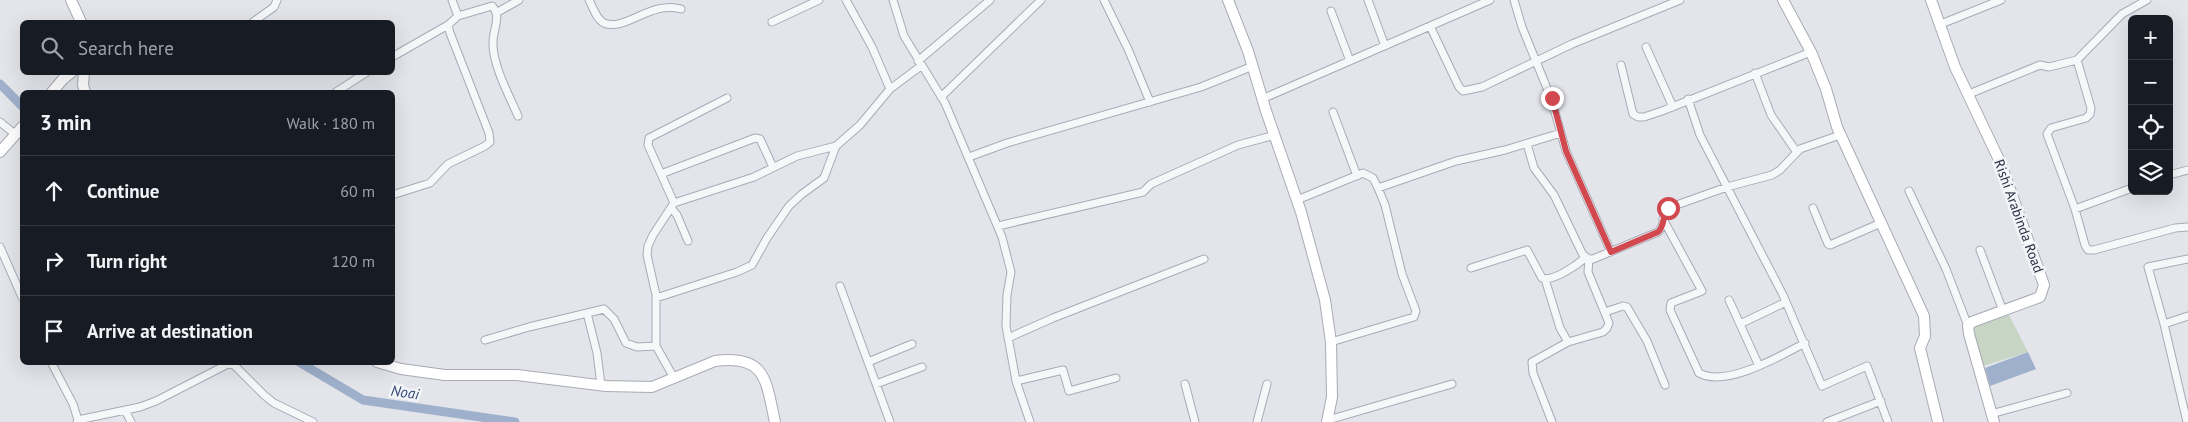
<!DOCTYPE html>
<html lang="en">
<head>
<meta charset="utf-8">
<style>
	:root { --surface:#171b24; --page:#242831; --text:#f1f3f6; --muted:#9ea1a6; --line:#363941 }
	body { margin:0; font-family:"PT Sans",sans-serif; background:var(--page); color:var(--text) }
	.controls { position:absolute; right:15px; top:15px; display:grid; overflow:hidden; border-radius:8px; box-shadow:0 5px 20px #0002 }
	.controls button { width:45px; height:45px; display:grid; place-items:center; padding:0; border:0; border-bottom:1px solid var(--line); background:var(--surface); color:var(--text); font:25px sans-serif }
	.stop { position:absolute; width:15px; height:15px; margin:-11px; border:4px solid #d1484f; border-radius:50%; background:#fff }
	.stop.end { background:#d1484f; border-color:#fff; box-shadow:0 1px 5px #0008 }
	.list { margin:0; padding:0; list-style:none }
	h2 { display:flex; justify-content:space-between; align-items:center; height:65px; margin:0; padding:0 20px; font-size:21px }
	h2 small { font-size:16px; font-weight:400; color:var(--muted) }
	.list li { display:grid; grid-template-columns:32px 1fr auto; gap:15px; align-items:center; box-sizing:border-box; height:70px; padding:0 20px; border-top:1px solid var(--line) }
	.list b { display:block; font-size:19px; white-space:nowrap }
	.list em { font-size:16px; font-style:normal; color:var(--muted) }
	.icon { flex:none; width:28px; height:28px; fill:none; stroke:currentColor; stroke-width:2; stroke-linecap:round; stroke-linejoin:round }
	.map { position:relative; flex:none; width:2188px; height:422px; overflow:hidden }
	.search { position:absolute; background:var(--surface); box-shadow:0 5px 20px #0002; left:20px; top:20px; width:375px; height:55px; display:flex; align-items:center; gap:12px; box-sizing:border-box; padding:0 18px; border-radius:8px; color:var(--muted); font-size:19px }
	.panel { position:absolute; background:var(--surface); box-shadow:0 5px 20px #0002; left:20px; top:90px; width:375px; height:275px; border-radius:8px }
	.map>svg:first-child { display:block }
	.green { fill:#c7d5c4 }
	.water { fill:#9eb0cb }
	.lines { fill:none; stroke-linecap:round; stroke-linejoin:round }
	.canal { stroke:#9eb0cb; stroke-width:9 }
	.street-casing { stroke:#a8abb6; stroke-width:9 }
	.secondary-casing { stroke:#a8abb6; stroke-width:12 }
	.street { stroke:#f6f7f9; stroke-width:7 }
	.secondary { stroke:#fff; stroke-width:10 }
	.route { stroke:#d1484f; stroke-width:6 }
	.labels { text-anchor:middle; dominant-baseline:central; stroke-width:5; stroke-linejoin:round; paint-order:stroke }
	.street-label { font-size:14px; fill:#2a3144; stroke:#f3f5f8 }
	.water-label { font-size:15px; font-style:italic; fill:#344c79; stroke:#f3f5f8 }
</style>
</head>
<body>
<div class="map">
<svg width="2188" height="422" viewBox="0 0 2188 422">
	<rect width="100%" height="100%" fill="#e3e5eb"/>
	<path class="green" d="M2007,311L2028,352L1983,366L1972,327Z"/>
	<path class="water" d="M2028,352L2036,369L1990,386L1985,368Z"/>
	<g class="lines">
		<path class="canal" d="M0,84L22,106
			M299,362L363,400L515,422"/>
		<g class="street-casing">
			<path id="street" d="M589,0C593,7 596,19 604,23C625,32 651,0 681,9
				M846,0L872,47L890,89
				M893,0L904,36L945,103L1002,237L1011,272L1007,295L1006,326L1016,381L1030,422
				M1104,0L1128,49L1150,102
				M1368,0L1385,46
				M1514,0L1522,27L1551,98L1566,151L1611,252
				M1331,11L1350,61
				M496,13L519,0
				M458,16L492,6C502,16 493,29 493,42C492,64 509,95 518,116
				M253,22L274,7L277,0
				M772,22L819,0
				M1941,24L2001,0
				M1430,26L1459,87L1463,91L1482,87L1572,44L1680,0
				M1646,47L1673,107
				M392,57L448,25
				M2077,60L2091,108L2090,114L2086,118L2051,128L2047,134L2075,209L2085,245L2088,250H2094L2175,228L2188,227
				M918,61L990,0
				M1621,65L1633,114L1638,117H1644L1662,111L1811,52
				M1755,73L1771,115L1796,151
				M336,92L367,72
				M1969,94L2040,65L2049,67L2077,60L2122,14L2147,0
				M941,97L1041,0
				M727,98L649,138L648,145L674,203L754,177L797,156L836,146
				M1262,99L1490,0
				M1688,99L1700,135L1783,295L1822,386L1867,366L1888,422
				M1333,112L1357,176
				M0,122L16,135
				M1527,144L1534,168L1554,195L1583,255L1589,259H1593L1658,232C1665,226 1662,216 1668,208L1727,187L1772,175L1780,170L1800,149L1840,135
				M969,157L1007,143L1201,87L1253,66
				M661,174L755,138L760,139L773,167
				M2169,175L2188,170
				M1378,188L1456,161L1505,150L1561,133
				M1909,191L1946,269L1968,326
				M392,195L430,183L448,164L485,146L490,142L489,133L450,33L448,25L458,16L452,0
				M1297,200L1363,173L1373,178L1378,188L1385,205L1402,274L1416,311L1414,317L1331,342
				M671,208L677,215L688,241
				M1813,208L1828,244L1830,245L1881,223
				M2075,209L2132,188
				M1663,219L1702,291L1671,303L1670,310L1699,373C1726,388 1780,356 1805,343
				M998,226L1143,192L1151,184L1238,145L1275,135
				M0,247L22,297
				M1980,250L2003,311
				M1471,268L1527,250L1542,278C1553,282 1577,265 1585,258
				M1545,279L1560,328L1568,342L1603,332L1607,328L1609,323L1588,272L1589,259
				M840,286L890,422
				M656,298L737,272L752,265L767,238L789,206L802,194L824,178L836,146L860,125L890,89L921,66
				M1729,300L1759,366
				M1605,312L1623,306L1627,307L1647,341L1665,385
				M587,313L597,353L601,385
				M1740,324L1786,302
				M2164,324L2148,267L2188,259
				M1008,338L1053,318L1204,259
				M485,340L529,327L604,309L614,319L626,343L637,347L656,346L674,378
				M656,346V295L647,255L648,246L653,235L674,203
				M51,362L73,404L78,420L77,422
				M868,362L912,344
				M1016,381L1063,370L1069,391L1116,378
				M876,384L922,367
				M1185,384L1195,422
				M125,410L131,422
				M1991,414L2067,393
				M78,420L140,407L156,401L228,364L234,365L264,395L274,403L313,422
				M1328,420L1452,384
				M1257,422L1267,384
				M1552,422L1533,373L1532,362L1568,342
				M1827,422L1881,401
				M2187,422L2164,324L2188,316"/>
		</g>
		<g class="secondary-casing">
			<path id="secondary" d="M71,0L81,22
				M1228,0L1248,51L1266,111L1301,212L1325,300L1331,342L1332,397L1327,422
				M1783,0L1811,52L1826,89L1837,127L1924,316L1925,336L1920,348L1938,422
				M1931,0L1955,67L2001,164L2044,285L2040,297L1972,322L1968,326L1969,334L1994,422
				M84,72L83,85L85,92
				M52,92L63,79L72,72
				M0,152L22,127
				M377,362L401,369L445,375H517L606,386L652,387L715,361C767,354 766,382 775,422"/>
		</g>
		<use href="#street" class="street"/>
		<use href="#secondary" class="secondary"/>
	</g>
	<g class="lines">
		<path class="route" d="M1552,98L1566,151L1611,252L1658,232C1665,226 1662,216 1668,208"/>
	</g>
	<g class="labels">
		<g class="street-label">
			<text transform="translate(2019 216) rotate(70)">Rishi Arabinda Road</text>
		</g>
		<g class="water-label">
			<text transform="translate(405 392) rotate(8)">Noai</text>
		</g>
	</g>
</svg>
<div class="controls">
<button>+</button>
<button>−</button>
<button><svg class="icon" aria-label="locate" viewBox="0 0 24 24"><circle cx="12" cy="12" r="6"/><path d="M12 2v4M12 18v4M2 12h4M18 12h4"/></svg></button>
<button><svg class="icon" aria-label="layers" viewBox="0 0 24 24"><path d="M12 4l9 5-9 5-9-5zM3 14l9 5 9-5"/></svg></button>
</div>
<div class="stop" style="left:1668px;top:208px"></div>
<div class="stop end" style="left:1552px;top:98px"></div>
<div class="search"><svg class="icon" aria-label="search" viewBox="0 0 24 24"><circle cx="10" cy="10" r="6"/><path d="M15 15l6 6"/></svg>Search here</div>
<section class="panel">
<h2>3 min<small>Walk · 180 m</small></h2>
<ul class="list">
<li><svg class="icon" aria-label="ahead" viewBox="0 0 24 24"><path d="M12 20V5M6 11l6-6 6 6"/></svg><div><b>Continue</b></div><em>60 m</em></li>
<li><svg class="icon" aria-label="right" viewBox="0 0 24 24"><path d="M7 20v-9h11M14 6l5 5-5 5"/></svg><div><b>Turn right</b></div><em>120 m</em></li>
<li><svg class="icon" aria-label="arrive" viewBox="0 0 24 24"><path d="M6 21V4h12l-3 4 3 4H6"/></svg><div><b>Arrive at destination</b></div></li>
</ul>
</section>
</div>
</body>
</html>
